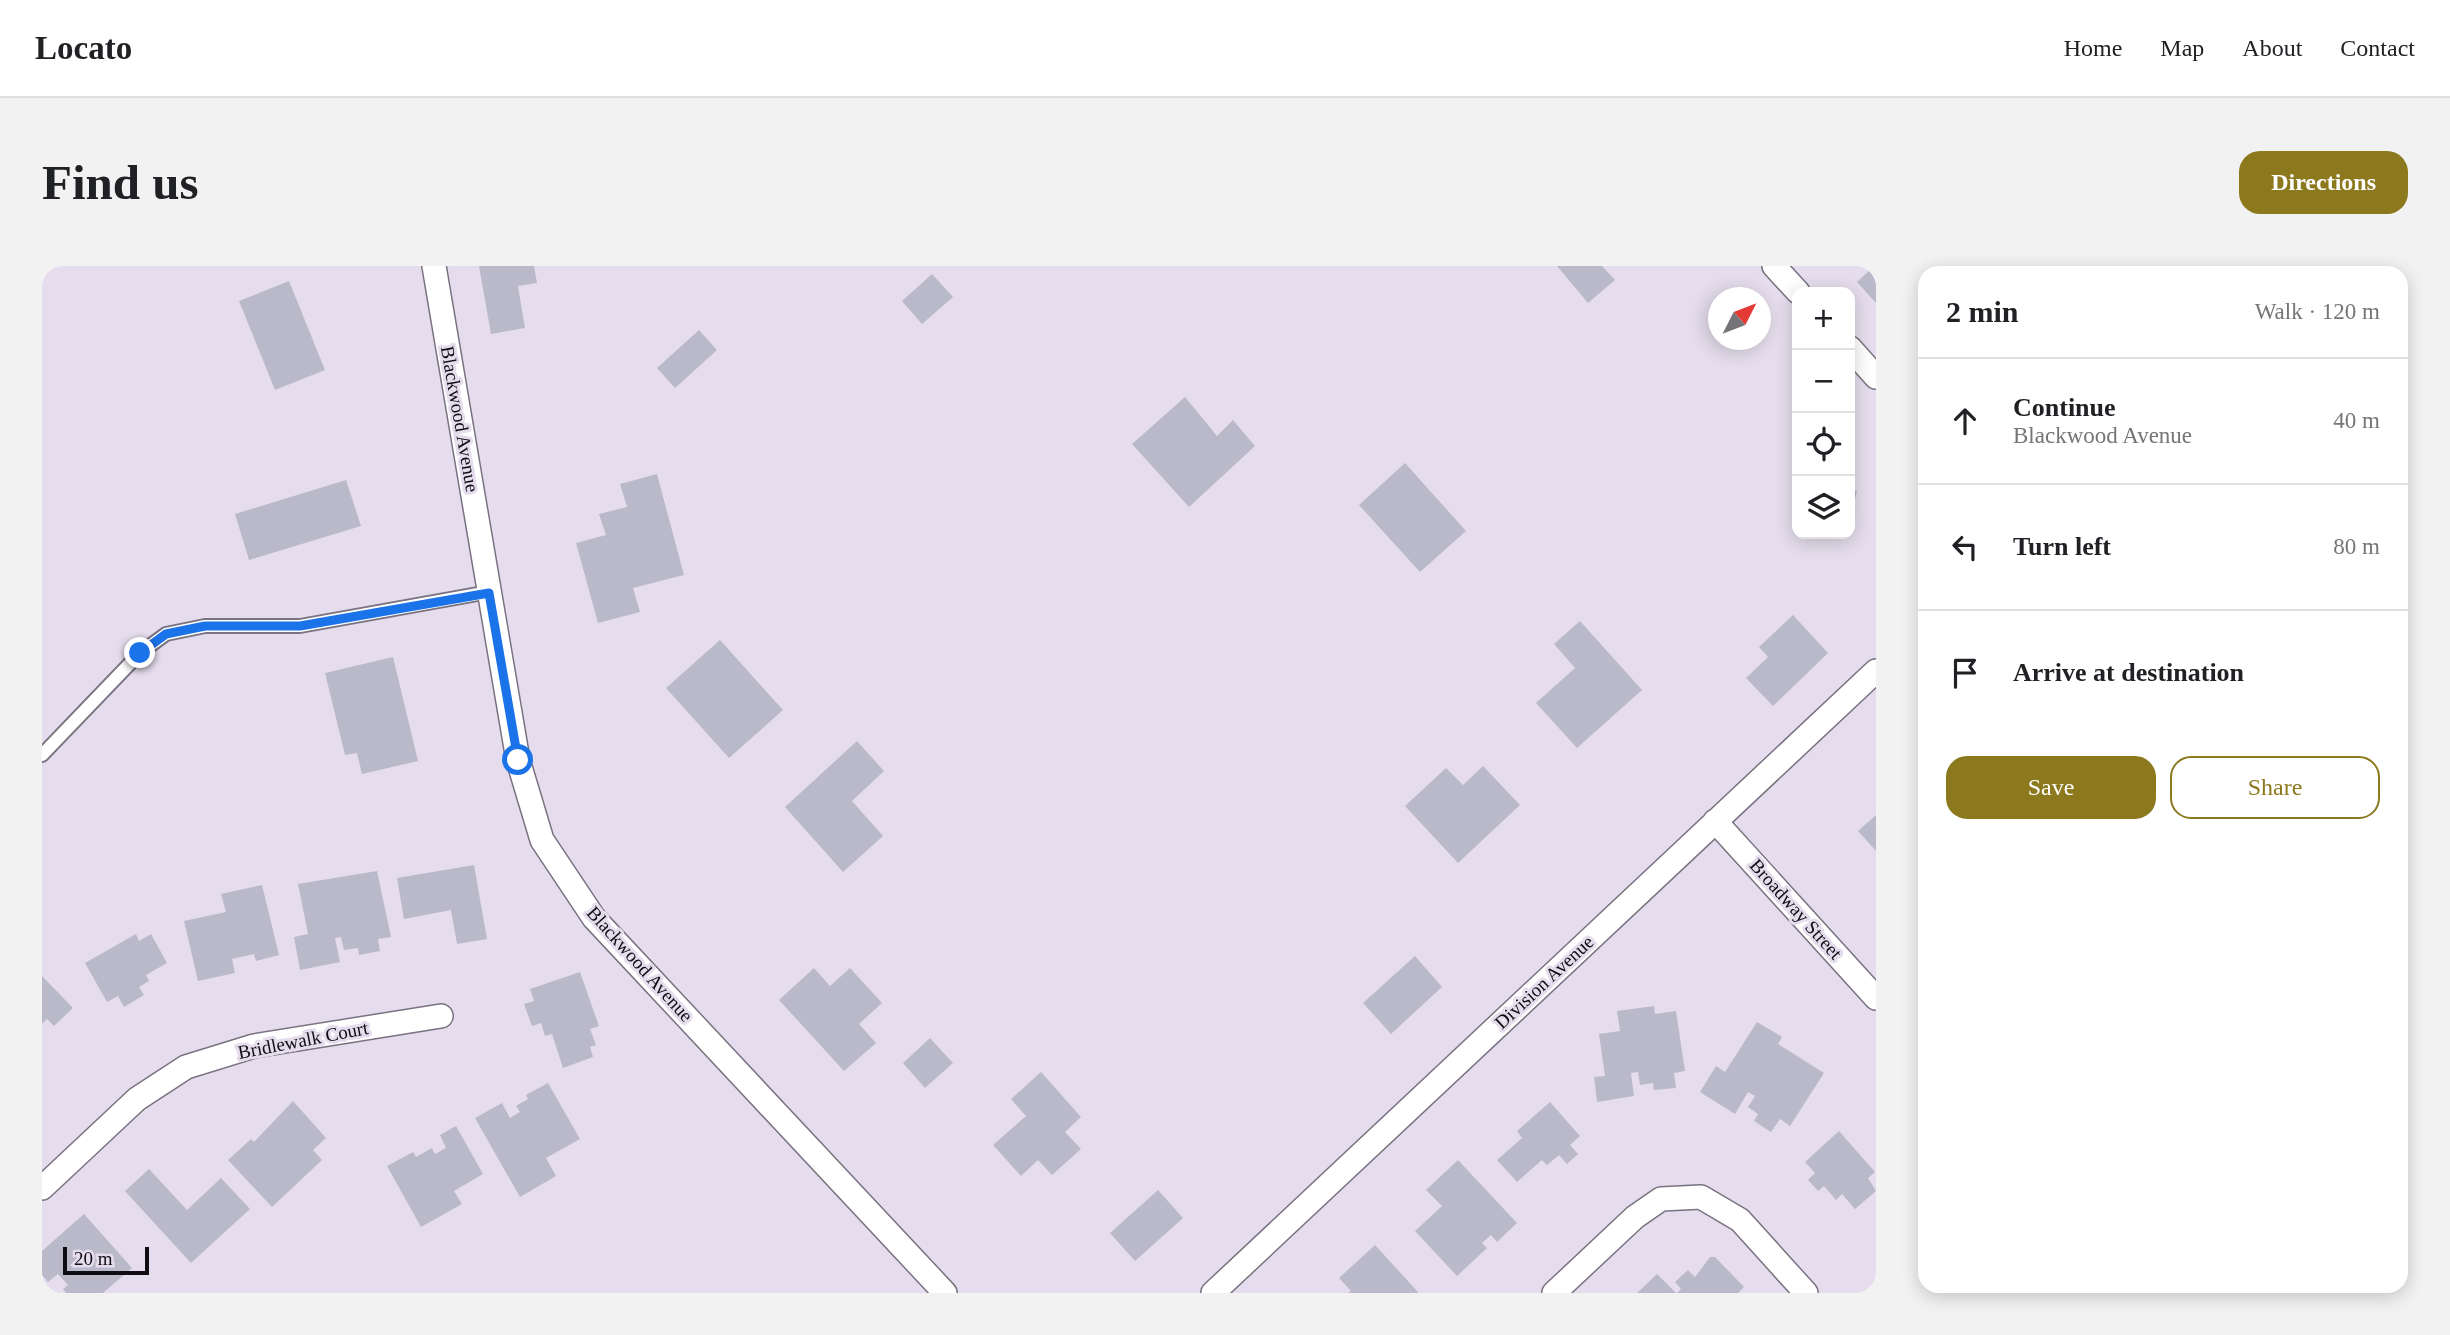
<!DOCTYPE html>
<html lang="en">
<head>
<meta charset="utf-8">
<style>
	:root { --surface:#fff; --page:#f2f2f2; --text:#202124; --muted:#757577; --line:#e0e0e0; --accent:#8c791e }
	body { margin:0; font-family:Georgia,serif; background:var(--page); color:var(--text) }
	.controls { position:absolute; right:21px; top:21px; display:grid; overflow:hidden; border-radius:14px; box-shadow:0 4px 18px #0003 }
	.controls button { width:63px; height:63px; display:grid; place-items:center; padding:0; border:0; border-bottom:2px solid var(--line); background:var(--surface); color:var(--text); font:35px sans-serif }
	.compass { position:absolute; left:1666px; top:21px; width:63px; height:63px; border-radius:50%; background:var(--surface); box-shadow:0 4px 18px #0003; rotate:48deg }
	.scale { position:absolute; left:21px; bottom:18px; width:86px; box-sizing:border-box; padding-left:7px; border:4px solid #0f0c12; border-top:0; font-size:19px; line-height:24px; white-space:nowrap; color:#0f0c12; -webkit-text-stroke:5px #e5dded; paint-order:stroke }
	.stop { position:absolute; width:21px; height:21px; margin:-16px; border:5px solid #1a73e8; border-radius:50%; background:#fff }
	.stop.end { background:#1a73e8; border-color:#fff; box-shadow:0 2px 7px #0008 }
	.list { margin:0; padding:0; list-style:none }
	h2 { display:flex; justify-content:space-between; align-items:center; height:91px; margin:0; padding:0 28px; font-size:30px }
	h2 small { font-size:23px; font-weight:400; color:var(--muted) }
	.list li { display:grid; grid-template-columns:46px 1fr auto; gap:21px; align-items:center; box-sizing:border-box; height:126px; padding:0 28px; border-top:2px solid var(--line) }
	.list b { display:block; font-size:26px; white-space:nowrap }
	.list p { margin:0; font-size:23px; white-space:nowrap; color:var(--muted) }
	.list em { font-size:23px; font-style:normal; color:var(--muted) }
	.actions { display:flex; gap:14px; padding:21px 28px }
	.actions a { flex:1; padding:16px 0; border:2px solid var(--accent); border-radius:21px; text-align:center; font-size:24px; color:var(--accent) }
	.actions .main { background:var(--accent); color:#fff }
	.icon { flex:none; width:38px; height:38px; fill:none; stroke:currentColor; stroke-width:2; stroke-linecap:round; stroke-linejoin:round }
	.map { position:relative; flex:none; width:1834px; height:1027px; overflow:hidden; border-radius:21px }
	header { display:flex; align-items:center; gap:42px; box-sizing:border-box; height:98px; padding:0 35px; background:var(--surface); border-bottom:2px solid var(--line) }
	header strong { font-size:33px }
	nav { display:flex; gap:38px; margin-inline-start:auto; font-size:24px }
	.intro { display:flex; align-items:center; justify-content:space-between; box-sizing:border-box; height:168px; padding:0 42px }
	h1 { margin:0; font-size:49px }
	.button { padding:18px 32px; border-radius:21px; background:var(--accent); color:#fff; font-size:24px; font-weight:700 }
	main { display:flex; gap:42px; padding:0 42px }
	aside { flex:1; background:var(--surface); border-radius:21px; box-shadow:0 4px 18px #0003 }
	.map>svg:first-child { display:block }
	.building { fill:#bab9ca }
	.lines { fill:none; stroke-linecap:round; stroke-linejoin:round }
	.lane-casing { stroke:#797280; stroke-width:16 }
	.street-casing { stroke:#797280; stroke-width:26 }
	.lane { stroke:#fff; stroke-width:12 }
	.street { stroke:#fff; stroke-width:23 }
	.route { stroke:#1a73e8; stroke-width:9 }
	.labels { text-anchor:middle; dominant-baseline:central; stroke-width:6; stroke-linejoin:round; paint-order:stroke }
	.street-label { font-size:19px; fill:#0f0c12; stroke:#e5dded }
</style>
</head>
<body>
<header>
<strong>Locato</strong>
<nav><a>Home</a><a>Map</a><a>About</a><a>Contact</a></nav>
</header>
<div class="intro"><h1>Find us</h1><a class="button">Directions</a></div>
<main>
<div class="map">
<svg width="1834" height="1027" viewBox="0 0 1834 1027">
	<rect width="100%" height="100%" fill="#e5dded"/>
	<path class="building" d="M437,0H492L495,17L476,20L483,62L449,68Z
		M1515,0H1560L1573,14L1546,37Z
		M1832,0H1834V37L1815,16Z
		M890,8L911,31L880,58L860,35Z
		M247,15L283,104L233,124L197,35Z
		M657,64L675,84L633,122L615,102Z
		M1143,131L1175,170L1191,154L1213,180L1147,241L1090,178Z
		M1363,197L1424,265L1378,306L1317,239Z
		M615,208L642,309L591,322L598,346L556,357L534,277L564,269L557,248L585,241L578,218Z
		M304,214L319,260L207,294L193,248Z
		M1808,223L1815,225L1809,251L1808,250Z
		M1751,349L1786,387L1731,440L1704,412L1726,391L1717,381Z
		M1538,355L1600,424L1535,482L1494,437L1533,402L1512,378Z
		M678,374L741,444L687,492L624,422Z
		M351,391L376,495L320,508L315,487L303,489L283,407Z
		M815,475L842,505L810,535L841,570L801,606L743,541Z
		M1441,500L1478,539L1416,597L1363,540L1404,502L1421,519Z
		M1834,549V585L1816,565Z
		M432,599L445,673L415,678L409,644L362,653L355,612Z
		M335,605L349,671L336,673L338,685L317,689L316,682L302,684L299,671L293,672L298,696L258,704L252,671L266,668L256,618Z
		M220,619L237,689L214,695L212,688L190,693L193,707L156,715L142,655L184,646L179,628Z
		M94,668L97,675L109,668L125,697L104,709L107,715L97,721L102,729L82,741L76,730L65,736L43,697Z
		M1373,690L1400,721L1349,768L1321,737Z
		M772,702L788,720L808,702L840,737L817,758L834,777L802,805L737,734Z
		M538,706L557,760L548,763L554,779L548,781L551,791L521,802L510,768L503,770L499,757L490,760L482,738L492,735L488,723Z
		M0,710L31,742L12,760L5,753L0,758Z
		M1612,740L1613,748L1634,745L1643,805L1632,807L1634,822L1612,824L1611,817L1598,819L1596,806L1589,807L1592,830L1555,836L1552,811L1563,810L1557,768L1578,765L1575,745Z
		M1715,756L1740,771L1736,778L1782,807L1748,860L1738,853L1729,866L1712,855L1716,848L1706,841L1713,830L1706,826L1693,848L1658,826L1674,800L1683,806Z
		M888,772L911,797L883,822L861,797Z
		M999,806L1039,851L1023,866L1039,883L1010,909L996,894L979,910L951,879L984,850L969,833Z
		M506,817L538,873L504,892L514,910L478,931L433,852L460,837L468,852L478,846L474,840L486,833L484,829Z
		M251,835L284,872L271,884L280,894L230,941L186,894L209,873L212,876Z
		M1508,836L1538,870L1528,879L1536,888L1525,898L1517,889L1505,899L1500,894L1475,916L1455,894L1480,872L1475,865Z
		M414,860L441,908L412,925L420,938L379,961L345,900L371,886L374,891L390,882L393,888L404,882L398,869Z
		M1797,865L1833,906L1826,912L1834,925L1813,943L1800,928L1794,934L1782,920L1776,925L1766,914L1773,907L1763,896Z
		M1416,894L1475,957L1455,976L1449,969L1440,977L1445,982L1415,1010L1373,965L1400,940L1384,924Z
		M107,903L145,944L179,912L208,943L149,997L83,925Z
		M1116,924L1141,952L1093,995L1068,967Z
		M42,948L90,1002L61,1027H24L21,1023L26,1019L16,1008L6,1016L0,1009V985Z
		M1333,979L1376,1026L1375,1027H1306L1309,1025L1297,1012Z
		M1668,991H1673L1702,1021L1696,1027H1635L1639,1023L1633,1016L1646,1004L1653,1011Z
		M1615,1008L1634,1027H1595Z"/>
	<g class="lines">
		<g class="lane-casing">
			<path id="lane" d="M0,489L98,387L124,368L163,360H258L447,326"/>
		</g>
		<g class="street-casing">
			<path id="street" d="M392,0L476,494L500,574L552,652L903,1027
				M1732,0L1756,26
				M1808,82L1834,111
				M1673,555L1834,732
				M0,922L95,833L144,801L212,780L399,750
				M1171,1027L1834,405
				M1512,1027L1593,951L1619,933L1659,931L1698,954L1764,1027"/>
		</g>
		<use href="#lane" class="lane"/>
		<use href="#street" class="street"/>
	</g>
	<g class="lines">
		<path class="route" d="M98,387L124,368L163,360H258L447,327L476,494"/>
	</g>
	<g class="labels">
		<g class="street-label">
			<text transform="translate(418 153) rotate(80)">Blackwood Avenue</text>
			<text transform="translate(1754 643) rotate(48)">Broadway Street</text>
			<text transform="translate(598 698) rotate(48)">Blackwood Avenue</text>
			<text transform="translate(1502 716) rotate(-43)">Division Avenue</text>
			<text transform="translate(261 774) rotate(-11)">Bridlewalk Court</text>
		</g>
	</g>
</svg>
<div class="controls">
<button>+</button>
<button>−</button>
<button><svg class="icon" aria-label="locate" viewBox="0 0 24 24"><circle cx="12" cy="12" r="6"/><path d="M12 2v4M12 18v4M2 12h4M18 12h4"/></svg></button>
<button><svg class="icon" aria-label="layers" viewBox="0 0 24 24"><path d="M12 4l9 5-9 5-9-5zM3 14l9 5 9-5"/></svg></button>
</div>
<svg class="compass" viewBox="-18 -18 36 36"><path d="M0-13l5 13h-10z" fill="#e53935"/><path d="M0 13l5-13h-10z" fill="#757577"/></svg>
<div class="scale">20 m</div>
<div class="stop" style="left:476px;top:494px"></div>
<div class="stop end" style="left:98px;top:387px"></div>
</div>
<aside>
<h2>2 min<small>Walk · 120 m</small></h2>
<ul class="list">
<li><svg class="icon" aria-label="ahead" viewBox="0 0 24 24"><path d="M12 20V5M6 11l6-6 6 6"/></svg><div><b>Continue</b><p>Blackwood Avenue</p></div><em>40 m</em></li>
<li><svg class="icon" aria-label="left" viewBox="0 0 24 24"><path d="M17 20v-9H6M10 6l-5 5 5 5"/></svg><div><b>Turn left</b></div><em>80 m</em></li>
<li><svg class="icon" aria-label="arrive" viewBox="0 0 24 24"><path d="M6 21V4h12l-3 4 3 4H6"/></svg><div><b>Arrive at destination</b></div></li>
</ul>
<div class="actions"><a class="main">Save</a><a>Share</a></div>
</aside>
</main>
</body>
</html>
